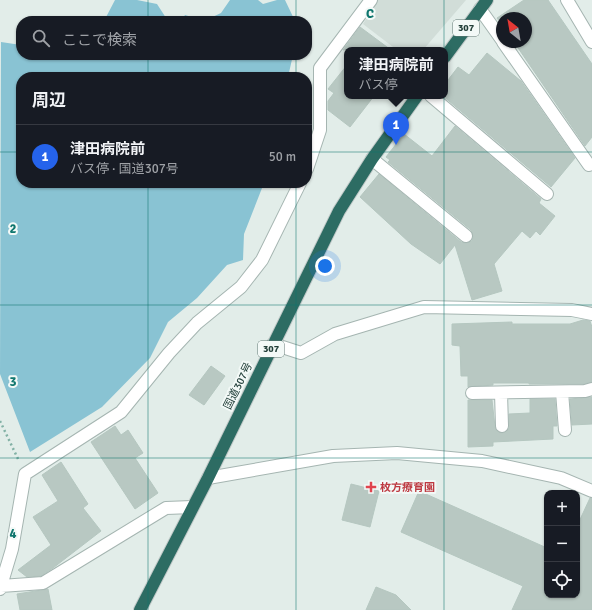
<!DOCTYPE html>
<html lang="ja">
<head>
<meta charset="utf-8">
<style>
	:root { --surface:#171b24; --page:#242831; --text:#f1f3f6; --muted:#9ea1a6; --line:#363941; --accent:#2563eb }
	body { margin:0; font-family:Signika,"Noto Sans JP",sans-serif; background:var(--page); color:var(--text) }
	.controls { position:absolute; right:12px; bottom:12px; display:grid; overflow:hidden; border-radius:8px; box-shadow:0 1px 3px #0004 }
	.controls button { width:36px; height:36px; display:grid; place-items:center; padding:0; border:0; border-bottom:1px solid var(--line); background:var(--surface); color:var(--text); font:20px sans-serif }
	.compass { position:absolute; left:496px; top:12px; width:36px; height:36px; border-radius:50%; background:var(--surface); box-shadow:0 1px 3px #0004; rotate:329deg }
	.you { position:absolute; left:325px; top:266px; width:14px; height:14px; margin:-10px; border:3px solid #fff; border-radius:50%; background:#1a73e8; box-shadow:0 0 0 6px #1a73e833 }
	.badge { display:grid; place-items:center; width:26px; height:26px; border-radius:50%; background:var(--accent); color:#fff; font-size:13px; font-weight:700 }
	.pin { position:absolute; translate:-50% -33px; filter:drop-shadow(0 1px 2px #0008) }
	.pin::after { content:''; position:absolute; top:21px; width:14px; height:12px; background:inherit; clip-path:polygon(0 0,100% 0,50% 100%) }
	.popup { position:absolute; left:344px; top:47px; width:104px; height:52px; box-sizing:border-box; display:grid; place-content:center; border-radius:8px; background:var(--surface); filter:drop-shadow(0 1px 3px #0005); font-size:13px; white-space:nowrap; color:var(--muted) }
	.popup b { font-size:15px; color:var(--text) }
	.popup::after { content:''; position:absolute; left:50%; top:100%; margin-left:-8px; border:8px solid transparent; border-top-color:var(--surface) }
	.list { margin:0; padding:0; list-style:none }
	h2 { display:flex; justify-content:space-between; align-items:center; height:52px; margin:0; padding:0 16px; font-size:17px }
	h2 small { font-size:13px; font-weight:400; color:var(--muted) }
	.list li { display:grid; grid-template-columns:26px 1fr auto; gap:12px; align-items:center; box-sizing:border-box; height:64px; padding:0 16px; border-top:1px solid var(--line) }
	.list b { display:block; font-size:15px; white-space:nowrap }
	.list p { margin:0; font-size:13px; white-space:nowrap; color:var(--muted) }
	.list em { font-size:13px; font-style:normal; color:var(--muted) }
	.icon { flex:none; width:22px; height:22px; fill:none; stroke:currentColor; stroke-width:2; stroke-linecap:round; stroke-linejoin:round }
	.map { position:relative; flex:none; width:592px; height:610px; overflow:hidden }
	.search { position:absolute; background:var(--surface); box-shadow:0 1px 3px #0004; left:16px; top:16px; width:296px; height:44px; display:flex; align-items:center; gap:10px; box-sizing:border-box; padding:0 14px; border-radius:16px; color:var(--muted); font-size:15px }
	.panel { position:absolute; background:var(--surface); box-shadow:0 1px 3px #0004; left:16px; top:72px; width:296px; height:116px; border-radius:16px }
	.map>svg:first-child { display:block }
	.built { fill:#d1ddd8 }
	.water { fill:#89c3d3 }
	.building { fill:#b8c8c2; stroke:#b5c7c0 }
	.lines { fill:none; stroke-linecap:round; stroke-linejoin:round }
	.minor-casing { stroke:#a5b5b1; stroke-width:14 }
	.highway-casing { stroke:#c1c9c8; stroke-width:14 }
	.path { stroke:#82b1a5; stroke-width:2.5; stroke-dasharray:2 3; stroke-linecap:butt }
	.minor { stroke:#fff; stroke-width:12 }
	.highway { stroke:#2d6c63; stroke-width:12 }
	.grid { fill:none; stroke:#0f766e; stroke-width:1; stroke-opacity:0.55 }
	.health-dot { fill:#e0444e; stroke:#f3f9f7; stroke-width:1.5 }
	.labels { text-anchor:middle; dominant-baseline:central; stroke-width:4; stroke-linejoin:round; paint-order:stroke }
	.shield { fill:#f3f9f7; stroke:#617772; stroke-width:1 }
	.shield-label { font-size:10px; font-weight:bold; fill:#223f39 }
	.street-label { font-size:11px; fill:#223f39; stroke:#f3f9f7 }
	.health-label { font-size:11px; font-weight:bold; fill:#be3a42; stroke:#f3f9f7; text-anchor:start }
	.grid-label { font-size:13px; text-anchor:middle; font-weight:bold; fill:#0f766e; stroke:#f3f9f7; stroke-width:4; stroke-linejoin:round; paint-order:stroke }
</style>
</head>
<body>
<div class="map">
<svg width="592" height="610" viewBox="0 0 592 610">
	<rect width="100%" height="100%" fill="#e2ede9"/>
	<path class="built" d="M378,0H466L423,50H397L363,24Z"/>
	<path class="water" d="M115,0H137L157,4L168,21H104Z
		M230,0H258L263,4L277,0H285L295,21H181L185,15L204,21L221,13Z
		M1,42L21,45V55H293L288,77H21V183H264L244,234L243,260L227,265L197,298L168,322L150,358L102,407L30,452L0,374Z"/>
	<path class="building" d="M524,0H548L592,64V137L585,146L514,42H526V18H502V25L497,18Z
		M360,27L391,50H343Z
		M487,53L521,81L575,158L551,187L443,96H445V84L458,67L469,75Z
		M347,65V96H374L350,127L328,110V101L334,93L328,89Z
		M455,126L541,199L539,203L555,216L540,235L536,231L530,238L522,231L494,264L502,291L472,300L455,245L440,264L411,244L360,197L379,174L461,242L465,243L472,241L473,237L471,230L388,162L390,160L386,157L404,134L432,156Z
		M583,320L590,321L592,327V382L584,384H529V383H493V385L468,387V376H461L460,346L452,345V324L512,322V324H570Z
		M211,366L225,376L204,405L189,395Z
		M592,397V424L572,425L570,399Z
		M530,399H555L557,426H553V439L493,442V446L468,447V400H492L495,427L498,432L502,433L509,429V414L530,413Z
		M115,426L121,435L128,430L143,453L135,458L158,493L135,509L91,442Z
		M61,462L88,504L83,508L101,531L53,568L41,576L27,577L18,570L51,545L33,517L58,501L42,475Z
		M351,484L379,491L370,527L342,520Z
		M419,491L547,548V595H577V526L590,498H592V610H512L523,586L401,532Z
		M376,587L396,595L411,610H366Z
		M48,589L52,610H20L17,594Z"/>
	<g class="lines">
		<g class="minor-casing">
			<path id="minor" d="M567,0L592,42
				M480,9L502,40
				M503,42L589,165
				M431,96L547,194
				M372,159L466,236
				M307,169L320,130V68L371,0
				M273,344L301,353L335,334L424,307L572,310L592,314
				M562,392L565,430
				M472,393L585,391L592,389
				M501,393L502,426
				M208,478L333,456L397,453L482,461L561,478L592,491
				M1,586L43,583L166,508L192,507
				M0,589L12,549L25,474L121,412L169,353L197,323L241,287L262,260L300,183"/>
		</g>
		<g class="highway-casing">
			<path id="highway" d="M445,57L487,0
				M140,610L208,478L339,211L372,159L417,96"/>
		</g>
		<path class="path" d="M0,421L19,461"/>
		<use href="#minor" class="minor"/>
		<use href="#highway" class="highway"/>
	</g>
	<path class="grid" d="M148,0V21M296,0V21M444,0V610M148,55V77M296,55V77M0,152H21M307,152H592M148,183V610M296,183V610M0,305H592M0,458H592"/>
	<path class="health-dot" d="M369 481h4v4h4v4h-4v4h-4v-4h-4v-4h4z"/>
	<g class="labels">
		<g class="shield">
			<rect x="453" y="20" width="26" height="16" rx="3"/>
			<rect x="258" y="341" width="26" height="16" rx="3"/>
		</g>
		<g class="shield-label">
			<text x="466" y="28">307</text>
			<text x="271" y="349">307</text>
		</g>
		<g class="street-label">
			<text transform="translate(238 386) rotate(-64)">国道307号</text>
		</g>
		<g class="health-label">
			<text x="380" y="487">枚方療育園</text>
		</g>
	</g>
	<g class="grid-label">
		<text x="370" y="18">C</text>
		<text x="13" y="233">2</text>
		<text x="13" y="386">3</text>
		<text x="13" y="538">4</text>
	</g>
</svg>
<div class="controls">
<button>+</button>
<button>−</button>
<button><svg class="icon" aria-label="locate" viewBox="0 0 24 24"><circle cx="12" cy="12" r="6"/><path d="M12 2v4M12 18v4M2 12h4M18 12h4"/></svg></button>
</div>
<svg class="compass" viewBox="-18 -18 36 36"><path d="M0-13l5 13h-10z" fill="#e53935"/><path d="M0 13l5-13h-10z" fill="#9ea1a6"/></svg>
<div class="you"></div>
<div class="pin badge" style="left:396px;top:145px">1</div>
<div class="popup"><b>津田病院前</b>バス停</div>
<div class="search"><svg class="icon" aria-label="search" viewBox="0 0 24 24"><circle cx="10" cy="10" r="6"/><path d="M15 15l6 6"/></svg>ここで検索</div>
<section class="panel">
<h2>周辺<small></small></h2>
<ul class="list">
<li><span class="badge">1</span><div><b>津田病院前</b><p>バス停 · 国道307号</p></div><em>50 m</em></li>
</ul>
</section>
</div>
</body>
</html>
